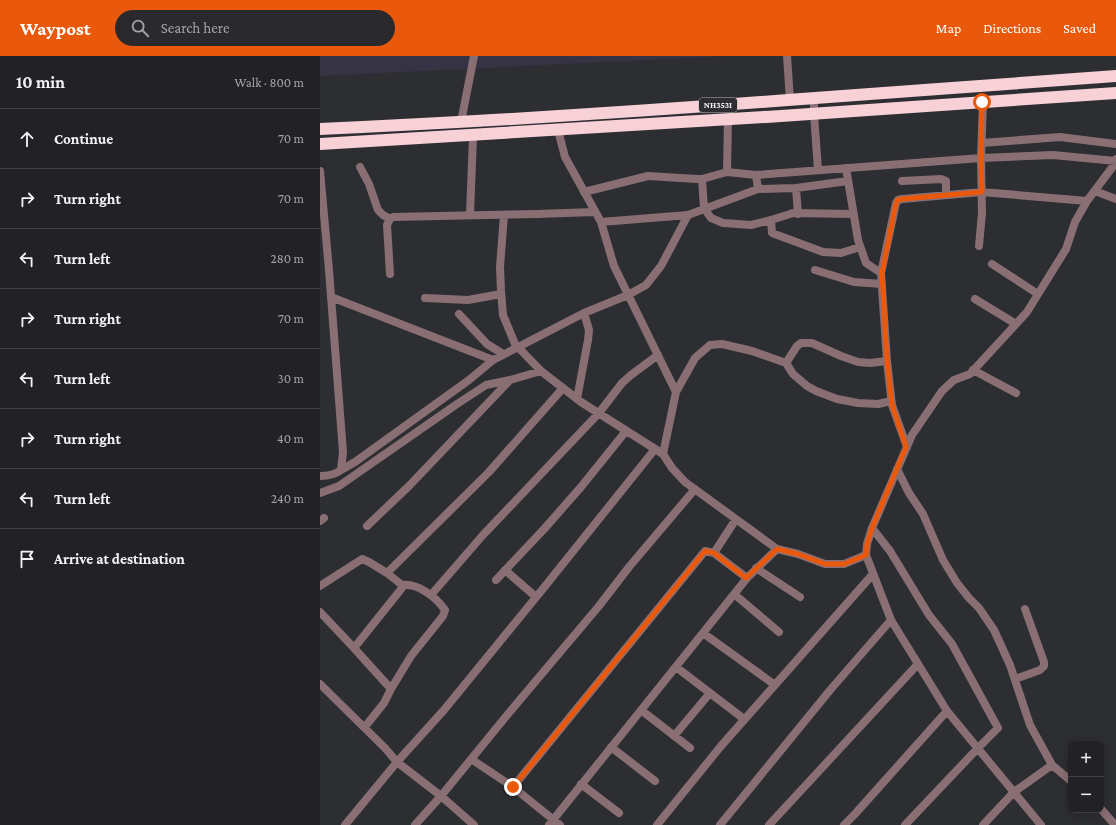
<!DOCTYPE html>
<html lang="en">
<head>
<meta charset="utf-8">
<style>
	:root { --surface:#222226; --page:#2a2a2e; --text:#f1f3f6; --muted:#a2a4a7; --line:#3f3f43; --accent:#ea580c }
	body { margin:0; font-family:"Crimson Pro",serif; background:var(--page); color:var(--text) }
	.controls { position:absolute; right:12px; bottom:12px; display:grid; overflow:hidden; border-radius:8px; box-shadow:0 2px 10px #0003 }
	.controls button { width:36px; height:36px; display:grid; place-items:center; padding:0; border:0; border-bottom:1px solid var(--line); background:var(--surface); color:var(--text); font:20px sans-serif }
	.stop { position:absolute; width:12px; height:12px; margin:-9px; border:3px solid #ea580c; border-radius:50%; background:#fff }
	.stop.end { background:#ea580c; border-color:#fff; box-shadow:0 1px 4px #0008 }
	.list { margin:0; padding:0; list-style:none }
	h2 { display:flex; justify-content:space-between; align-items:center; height:52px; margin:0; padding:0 16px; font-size:17px }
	h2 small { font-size:13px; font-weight:400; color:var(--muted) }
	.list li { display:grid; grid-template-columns:26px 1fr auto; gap:12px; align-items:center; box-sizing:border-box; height:60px; padding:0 16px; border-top:1px solid var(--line) }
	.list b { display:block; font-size:15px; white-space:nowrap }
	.list em { font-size:13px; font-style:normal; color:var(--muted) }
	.icon { flex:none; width:22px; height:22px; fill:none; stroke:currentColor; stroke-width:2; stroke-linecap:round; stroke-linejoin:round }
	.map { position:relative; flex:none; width:796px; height:769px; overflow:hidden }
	header { display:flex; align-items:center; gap:24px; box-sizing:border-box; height:56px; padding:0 20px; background:var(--accent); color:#fff }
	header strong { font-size:19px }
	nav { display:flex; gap:22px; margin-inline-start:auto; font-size:14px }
	.search { width:280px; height:36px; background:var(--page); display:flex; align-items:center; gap:10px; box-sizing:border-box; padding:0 14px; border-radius:22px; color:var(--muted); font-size:15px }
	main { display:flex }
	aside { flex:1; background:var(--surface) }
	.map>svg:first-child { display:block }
	.industrial { fill:#353344 }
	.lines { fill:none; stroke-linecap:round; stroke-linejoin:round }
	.minor { stroke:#896f73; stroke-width:8 }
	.highway { stroke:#f8d1d7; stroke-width:12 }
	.route { stroke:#ea580c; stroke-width:5 }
	.labels { text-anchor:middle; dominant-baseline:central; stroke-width:4; stroke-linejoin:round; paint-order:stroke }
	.shield { fill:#2d2e32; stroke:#b8b8bb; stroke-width:1 }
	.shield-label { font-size:9px; font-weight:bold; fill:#f3f3f6 }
</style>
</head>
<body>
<header>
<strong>Waypost</strong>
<div class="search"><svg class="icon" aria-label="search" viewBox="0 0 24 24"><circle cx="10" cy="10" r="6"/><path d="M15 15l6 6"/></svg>Search here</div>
<nav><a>Map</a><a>Directions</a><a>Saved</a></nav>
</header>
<main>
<aside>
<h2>10 min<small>Walk · 800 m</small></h2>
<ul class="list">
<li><svg class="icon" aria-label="ahead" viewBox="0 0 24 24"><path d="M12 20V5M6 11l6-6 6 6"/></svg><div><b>Continue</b></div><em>70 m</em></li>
<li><svg class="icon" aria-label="right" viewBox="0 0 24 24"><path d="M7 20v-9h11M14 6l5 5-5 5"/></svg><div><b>Turn right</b></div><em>70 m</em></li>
<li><svg class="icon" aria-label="left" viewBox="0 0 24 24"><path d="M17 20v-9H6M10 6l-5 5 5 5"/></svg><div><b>Turn left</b></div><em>280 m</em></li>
<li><svg class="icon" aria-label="right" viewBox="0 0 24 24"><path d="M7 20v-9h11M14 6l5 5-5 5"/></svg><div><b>Turn right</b></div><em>70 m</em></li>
<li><svg class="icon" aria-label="left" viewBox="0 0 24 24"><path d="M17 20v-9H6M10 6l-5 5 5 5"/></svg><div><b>Turn left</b></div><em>30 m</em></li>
<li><svg class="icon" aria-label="right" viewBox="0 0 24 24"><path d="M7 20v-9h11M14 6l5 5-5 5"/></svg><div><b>Turn right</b></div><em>40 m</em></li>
<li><svg class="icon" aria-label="left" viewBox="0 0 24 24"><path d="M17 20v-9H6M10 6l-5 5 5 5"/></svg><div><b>Turn left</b></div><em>240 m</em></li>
<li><svg class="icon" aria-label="arrive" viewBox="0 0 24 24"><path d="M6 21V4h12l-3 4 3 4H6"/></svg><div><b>Arrive at destination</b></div></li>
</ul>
</aside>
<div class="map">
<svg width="796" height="769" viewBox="0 0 796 769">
	<rect width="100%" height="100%" fill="#2d2e32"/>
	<path class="industrial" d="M0,0H408L0,20Z"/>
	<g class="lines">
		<path class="minor" d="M467,0L470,44
			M494,42V58L498,114
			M408,63L407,116L436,119L661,102L733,99L796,105
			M141,66L154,0
			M238,74L245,101L281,166L294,210L356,336L343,398
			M662,87L740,81L796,88
			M40,111L49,128L58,154L63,159L70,163
			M526,112L538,184L546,207L561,217L567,305L572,349L587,391
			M0,115L9,214L23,396L21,414C15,419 8,420 0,420
			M382,123L384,152L391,162L403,167L431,169L451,164L452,177L503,196L521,197L540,191
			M582,125L621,123L626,125V139
			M476,132L478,158
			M438,133L476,132L528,125
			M775,135L796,143
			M264,136L328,120L377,123H382L407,116
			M150,159L153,80
			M184,159L180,211L181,235L183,259L195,288L221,315L261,346L343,398L352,412L365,426L457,493L478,498L505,508H524L546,499
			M451,164L467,159L473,157L533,158
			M281,166L368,159L438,133L436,119
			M659,190L662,157L661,102L663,46
			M672,208L718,238
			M495,214L534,226L562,228
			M561,217L576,147L578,144L582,143L662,136L767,145
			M70,218L67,169L70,163L73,161L217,158L275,156
			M11,241L173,304
			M105,242L148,244L181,238
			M655,243L696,268
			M139,258L167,288L183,298
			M466,307L477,290L481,287H492L521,300L538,306L550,307L567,305
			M653,314L696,337
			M356,336L375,302L390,289L402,288L432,295L466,307L473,318L487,330L496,335L517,343L538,347L558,348L571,345
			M257,343L268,284L269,274L264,257
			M577,413L589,437L603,458L623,504L637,527L649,542L659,552L674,574L690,609L710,669L732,709L694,736L663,769
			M21,414L35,406L149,324L173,304L264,257L308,239L326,229L341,210L368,159
			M0,437L19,430L137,348L166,329L190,324
			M0,465L4,462
			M47,470L89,430L190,324L221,315
			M552,472L570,495L609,559L632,588L678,672L658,692L585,769
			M394,497L427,522
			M436,512L480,541
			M185,514L216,541
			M176,524L225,472L261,431L306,375
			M0,530L42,503L49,506L67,517L169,416L243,332
			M414,538L459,576
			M111,539L163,479L279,357L302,327L311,319L338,299
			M0,556L34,592L82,532V529L67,517
			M383,577L455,629
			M34,592L71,633L91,600L123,560L125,554C116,541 98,527 82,529
			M356,611L424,663
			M695,623L720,614L724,610V606L705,553
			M0,628L65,692L77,706L121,740L154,769
			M321,654L370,692
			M48,667L64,647L71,633
			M354,680L390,637
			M291,691L335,725
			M151,703L193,731L385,495L394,497L416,463
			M732,709L751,725
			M261,728L299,757
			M193,731L240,769
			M781,753L795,769
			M25,769L77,706L124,654L226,529L335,393
			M95,769L121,740L188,658L279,550L309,511L375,433
			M229,769L427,522L457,493
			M337,769L401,690L553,518
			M400,769L511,633L571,564
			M449,769L598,608
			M524,769L535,758L627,655
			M721,769L627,655L571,564L546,499L547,488L552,472L592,379L622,335L634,324L650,318L707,256L746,193L755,166L767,145L794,109L796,103"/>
		<path class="highway" d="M0,73C156,66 312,56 468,44C577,37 687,27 796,20
			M0,88C265,73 531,56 796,37"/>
	</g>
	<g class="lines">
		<path class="route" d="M193,731L385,495L394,497L426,522L457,493L478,498L505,508H524L546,499L547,488L552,472L586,391L572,349L567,305L562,217L576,147L578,144L582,143L662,136L661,102L662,46"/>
	</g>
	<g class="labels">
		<rect class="shield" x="379" y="42" width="38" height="14" rx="3"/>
		<g class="shield-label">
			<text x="398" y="49">NH353I</text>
		</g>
	</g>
</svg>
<div class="controls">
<button>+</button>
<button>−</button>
</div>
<div class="stop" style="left:662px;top:46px"></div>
<div class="stop end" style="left:193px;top:731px"></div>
</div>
</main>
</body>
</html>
